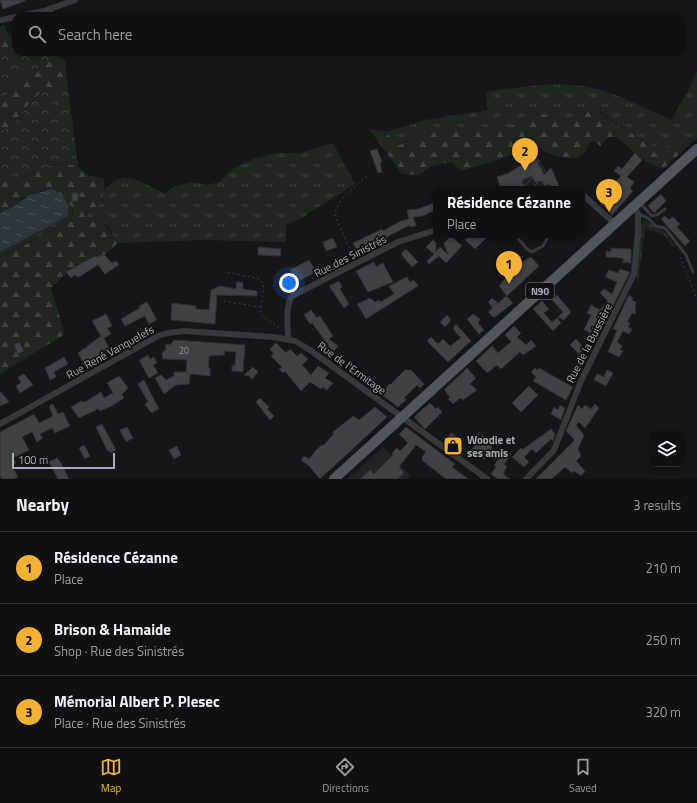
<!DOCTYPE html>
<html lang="en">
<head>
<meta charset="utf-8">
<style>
	:root { --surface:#101012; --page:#19191b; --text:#f1f3f6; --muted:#9c9d9f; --line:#303032; --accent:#f2b134 }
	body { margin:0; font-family:"Titillium Web",sans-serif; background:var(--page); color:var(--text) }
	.controls { position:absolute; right:12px; bottom:12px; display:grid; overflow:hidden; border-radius:8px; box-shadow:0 2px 6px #0003 }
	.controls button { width:36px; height:36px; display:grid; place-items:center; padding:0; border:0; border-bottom:1px solid var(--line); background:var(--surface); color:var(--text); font:20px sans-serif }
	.scale { position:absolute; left:12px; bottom:10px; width:103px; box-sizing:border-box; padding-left:4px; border:2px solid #a8adb8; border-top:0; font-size:11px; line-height:14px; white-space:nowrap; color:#a8adb8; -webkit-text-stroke:3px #111113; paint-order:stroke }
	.you { position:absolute; left:289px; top:283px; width:14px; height:14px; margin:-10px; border:3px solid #fff; border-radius:50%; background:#1a73e8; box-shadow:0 0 0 6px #1a73e833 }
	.badge { display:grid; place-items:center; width:26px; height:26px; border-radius:50%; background:var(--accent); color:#111; font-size:13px; font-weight:700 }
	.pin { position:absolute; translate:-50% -33px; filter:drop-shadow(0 1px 2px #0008) }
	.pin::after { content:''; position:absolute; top:21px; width:14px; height:12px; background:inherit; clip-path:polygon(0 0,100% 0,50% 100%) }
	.popup { position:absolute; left:433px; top:186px; width:152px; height:52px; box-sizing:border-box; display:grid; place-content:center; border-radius:8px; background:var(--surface); filter:drop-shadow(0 1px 3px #0005); font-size:13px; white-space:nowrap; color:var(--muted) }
	.popup b { font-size:15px; color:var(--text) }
	.popup::after { content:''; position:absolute; left:50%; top:100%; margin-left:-8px; border:8px solid transparent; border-top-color:var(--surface) }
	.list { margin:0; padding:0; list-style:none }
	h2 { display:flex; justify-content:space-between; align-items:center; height:52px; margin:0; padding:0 16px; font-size:17px }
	h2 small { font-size:13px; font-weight:400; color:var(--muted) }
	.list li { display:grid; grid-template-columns:26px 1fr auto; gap:12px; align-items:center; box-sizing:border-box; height:72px; padding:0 16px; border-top:1px solid var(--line) }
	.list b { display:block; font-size:15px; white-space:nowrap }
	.list p { margin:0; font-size:13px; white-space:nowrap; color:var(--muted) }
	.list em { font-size:13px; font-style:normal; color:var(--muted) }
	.icon { flex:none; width:22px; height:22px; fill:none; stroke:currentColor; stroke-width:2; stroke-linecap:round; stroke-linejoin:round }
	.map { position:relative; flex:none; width:697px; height:479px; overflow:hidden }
	.search { position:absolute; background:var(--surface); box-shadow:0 2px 6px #0003; left:12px; right:12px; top:12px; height:44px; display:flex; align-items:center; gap:10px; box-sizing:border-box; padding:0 14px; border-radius:12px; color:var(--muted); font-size:15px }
	.sheet { height:268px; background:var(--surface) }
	nav { display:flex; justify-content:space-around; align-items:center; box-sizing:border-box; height:56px; border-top:1px solid var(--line); background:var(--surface); font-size:11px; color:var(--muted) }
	nav a { display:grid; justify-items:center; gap:2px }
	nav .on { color:var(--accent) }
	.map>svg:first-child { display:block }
	.built { fill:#222225 }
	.industrial { fill:url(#industrial-furrows) }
	.grass { fill:url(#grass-tufts) }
	.forest { fill:url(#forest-firs) }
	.park { fill:url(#park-crowns) }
	.water { fill:url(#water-ripples) }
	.building { fill:#404145; stroke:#303034 }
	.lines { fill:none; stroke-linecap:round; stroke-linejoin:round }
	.path { stroke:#3d3f44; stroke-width:1; stroke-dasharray:2 3; stroke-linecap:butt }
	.service { stroke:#37383d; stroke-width:3 }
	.minor { stroke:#37383d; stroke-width:6 }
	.primary { stroke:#53555c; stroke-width:10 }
	.labels { text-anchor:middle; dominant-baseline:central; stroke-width:3.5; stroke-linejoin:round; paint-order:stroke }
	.number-label { font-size:9px; fill:#8e929b }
	.shield { fill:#111113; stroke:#7b7e86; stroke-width:1 }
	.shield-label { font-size:10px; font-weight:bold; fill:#a8adb8 }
	.street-label { font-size:11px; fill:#a8adb8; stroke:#111113 }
	.poi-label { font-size:11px; font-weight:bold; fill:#a8adb8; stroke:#111113; text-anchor:start }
</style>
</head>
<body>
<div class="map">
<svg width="697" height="479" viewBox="0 0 697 479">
	<defs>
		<pattern id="industrial-furrows" width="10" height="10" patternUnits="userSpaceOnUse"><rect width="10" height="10" fill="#222225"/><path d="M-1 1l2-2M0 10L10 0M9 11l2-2" fill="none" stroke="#3f3f43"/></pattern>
		<pattern id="grass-tufts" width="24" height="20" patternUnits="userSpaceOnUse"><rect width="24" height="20" fill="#1e261f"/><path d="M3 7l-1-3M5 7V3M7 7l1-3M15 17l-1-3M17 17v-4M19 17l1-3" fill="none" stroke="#3c433d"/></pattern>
		<pattern id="forest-firs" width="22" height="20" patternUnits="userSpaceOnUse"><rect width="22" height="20" fill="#1e261f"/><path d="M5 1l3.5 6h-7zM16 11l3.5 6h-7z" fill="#3c433d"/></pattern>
		<pattern id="park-crowns" width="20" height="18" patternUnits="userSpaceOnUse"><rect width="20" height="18" fill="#1e261f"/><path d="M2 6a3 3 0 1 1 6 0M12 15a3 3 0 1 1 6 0" fill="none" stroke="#3c433d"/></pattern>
		<pattern id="water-ripples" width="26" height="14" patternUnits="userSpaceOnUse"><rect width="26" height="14" fill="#2c353c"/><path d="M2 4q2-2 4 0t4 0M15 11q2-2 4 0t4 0" fill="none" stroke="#485056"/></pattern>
	</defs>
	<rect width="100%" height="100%" fill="#161618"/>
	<path class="built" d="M383,447L410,475L407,479H347Z"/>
	<path class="industrial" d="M536,154L545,169L550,189H516L510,171Z"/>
	<path class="grass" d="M697,71V138L685,149L677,142L658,150C640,137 616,126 601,111L585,112L576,119L556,120L541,113L498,131L484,127L435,132L419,135L398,145L386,132L425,120L488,110L486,92C522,87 564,79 600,90C624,97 647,109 671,120L687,93Z
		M333,143L355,184L302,218L286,225V242L203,240L118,243L107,225L88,220V212C98,209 103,198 105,188C110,185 117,179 122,178C135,176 151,188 164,193L176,186L192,182L207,185L219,182L232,169L256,158L277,153H300Z
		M65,202L73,207L72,217L69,221L0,257V252L57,222Z
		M645,220L664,231L675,246H672L664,235L645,228L638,282L636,278L641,224Z"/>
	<path class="forest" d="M4,26L8,34L16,39V44L0,52V27Z
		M54,55L65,60L67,80C55,91 47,89 37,96C22,107 20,127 0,131V102C8,96 11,85 18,79C30,70 47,69 54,55Z
		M593,108C601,111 605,116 611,121C627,131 642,139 657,150L677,142L685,149L663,169L646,162L616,137H609L600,146L594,141L589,143L586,151L578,158C562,158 548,156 535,145L506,157L462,171L451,162L431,166L419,175L402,174L369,129L386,132L399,145L419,135L435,132L484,127L498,131L541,113L556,120L576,119Z
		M68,163L78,167L88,175L104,178C106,191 102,207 88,212V219H101L118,243L104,255H96L72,269L71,268L51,288L65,334L0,374V257C8,254 67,223 71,218C74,215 74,211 73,207L65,202L64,199L44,190L39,191L23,198L16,205L0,213V180L27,177L40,168Z"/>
	<path class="park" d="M16,44V52H47L54,55C47,69 30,70 18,79C11,85 8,96 0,102V52Z
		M67,80L78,167C46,154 29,185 0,180V131C20,127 22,107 37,96C47,89 55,91 67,80Z"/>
	<path class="water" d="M52,189C59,191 72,204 68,212C67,215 64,218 61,220L0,252V213L16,205L29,195Z"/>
	<path class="building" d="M0,0H25V1L3,9Z
		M377,149L382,162L380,163L382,172L378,173L370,151Z
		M635,153L642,160L627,177L634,182L630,188L633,191L612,215L596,198L602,192L610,201L620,192L612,186L621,176L614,171L618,166L622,169Z
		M535,157L544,175L551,168L560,188L552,189L549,184L544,186L542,181L535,182L532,176L522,180L524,189H501L497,177L509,173Z
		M72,193H78V201H72Z
		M661,194L666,201L654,213L648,206Z
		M434,203L436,210L422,216L413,217L416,226L410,227V225L387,237L388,240L359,255L353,243L382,229L383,231L401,221L409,219L407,210L418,209Z
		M665,216L669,220L673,217L680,224L677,227L690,241L685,246L661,219Z
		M470,235H489L475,249L465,240Z
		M451,236L462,246L446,263L439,256L429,264L427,261L434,254L426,247L433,240L436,243V252L440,247L448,255L444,243Z
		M333,238L337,247L326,251L323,242Z
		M258,247L281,249L280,256L258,255Z
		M611,248L631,249V263L622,262L624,259L621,258L606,257V251L611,252Z
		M406,249L418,262L412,267L401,254Z
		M104,255L112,263L116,261L119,265L105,274L98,265L79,277L74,275L71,278L66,272L93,257Z
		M531,257L539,266L507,296L499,286L506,277L504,276L519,262L521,263Z
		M309,260L316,272L297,282L290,270Z
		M374,262L376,267L383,263L393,282L368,292L356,271Z
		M620,269L630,272L610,312L606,309L592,334L584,330L591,315L587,313L591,305L600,310L608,301L600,293L604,289L612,294L617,282L605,277L609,270L618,273Z
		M407,277L410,282L414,280L418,286L366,319L357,304L370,298L375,302L379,300L380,302L394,294L389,286Z
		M339,281L342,287L340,289L349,304L344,308L329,286Z
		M237,282L243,283V289L257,291V296L217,295L215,324L171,320L172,303L196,306V309L209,310L211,290L220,286L236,289Z
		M557,295L571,312L564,320L558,317L563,312L552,300Z
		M629,295L633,298L632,300L636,302L635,314L632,313L627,322L630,323L628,327L632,329L629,334L623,331L617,342L622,346L620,350L623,351L619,357L608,352L617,330L613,329Z
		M506,296L513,303L494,318L488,312L493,308L488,302L492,298L498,303Z
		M542,301L549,309L544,313L552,322L557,318L561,323L553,331L533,309Z
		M147,302L157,320L149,324L145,316L125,326L121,319L140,308L139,306Z
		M311,310L317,318L320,316L333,336L329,339L338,346L330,356L324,352L329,346L312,323L310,324L304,315Z
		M106,314L112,326L107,328L111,334L104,338L109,348L105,350L106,353L97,357L99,361L86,368L78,353L101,336L92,321Z
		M473,314L480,319L478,323L484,330L479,334L467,319Z
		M447,315L451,320L445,327L440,322Z
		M456,324L471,341L448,362L427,341L431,337L438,344L443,339L450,346L461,338L453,329Z
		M514,326L521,333L517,337L526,345L531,340L536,346L523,355L520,352L501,369L497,365L487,373L476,361L492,346L498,353L511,342L505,335Z
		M576,339L585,349L579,354L570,345Z
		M174,340L245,345L243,372L232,371V365H235L236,352L225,351L224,355L209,356L208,368H210V376L190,374L189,384L176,385L164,394L155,378L161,375L166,380L174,376V372H186L187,360L163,359L162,353L166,349L165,345L171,344Z
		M19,342L24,351L18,354L14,345Z
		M276,343L286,353L290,349L297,356L301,353L308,359L302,365L311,375L318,366L329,373L325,378L333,383L327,390L323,387L321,389L310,382L301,391L285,371L283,373L279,369L282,367L271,356L274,354L270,349Z
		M148,355L150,359L154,357L157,363L153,365L158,373L149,378L139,360Z
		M64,357L68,364L54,372L56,377L50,380L45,368Z
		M253,367L258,372L252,379L249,376L244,375Z
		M467,368L476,378L470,384L477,390L463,400L460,398L453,404L448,399L450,397L444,390Z
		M535,368L537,370L539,368L573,387L566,400L533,381L536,377L531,372Z
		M406,369L408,371L410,369L424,384L420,388L417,385L404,398L406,400L398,407L382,395L389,384L390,385Z
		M607,370L613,373L606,386L594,380L597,374L604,377Z
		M24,374L33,385L20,393L16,386L21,383L18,377Z
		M119,376L128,388L122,394L124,398L112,406L100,411L98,409L79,418L71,407L81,401L85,402L101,392L104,398L113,393L107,383Z
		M144,380L159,409L151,413L145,404L148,402L138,384Z
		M529,386L538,395L521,412L512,403Z
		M0,391L9,402L0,406Z
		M260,398L269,407L267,409L274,416L270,420L256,402Z
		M430,403L436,409L438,407L442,412L425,429L414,417Z
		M53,404L58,414L63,412L70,426L55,433L52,428L40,434L43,438L37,442L32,432L22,437L29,450L13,458L16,463L14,464L13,468L18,477L14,479H2L0,476V432L34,414L39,423L53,416L49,406Z
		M595,404L599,408L585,428L579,422L576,425L584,435L578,449L581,456L576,461L585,471L581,476L574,471L572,473L565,467L552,479H536L575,440L566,431L578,405L582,409L585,405L591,409Z
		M560,405L565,408L561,420L551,414L554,407L558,410Z
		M375,407L387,417L320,479L309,466L301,460L304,456L309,459L316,450L322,445L323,446L333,435V432L353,416L359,420Z
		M102,424L116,450L111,453L107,450L96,427Z
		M127,427L133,438L126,442L120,430Z
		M406,427L455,464L452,467L468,479H446L423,461L422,457L426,452L416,445L399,467L404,472L398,479H360L370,470L374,474L393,455L392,453L397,448L400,451L408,443L399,434Z
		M551,429L555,434L553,441L551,439L536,453L532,449L524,457L529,462L524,467L512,457L521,448L522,450Z
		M451,433L457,437L455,441L460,445L455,450L445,442Z
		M482,435L487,438L484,442L492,447L484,459L471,451Z
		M84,445L90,456L85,459L79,448Z
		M177,446L181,455L174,459L169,450Z
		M503,453L509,458L504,464L507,467L504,472V475L510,479H498L491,474L496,467L494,465Z
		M57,458L61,463L69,479H58L49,462Z"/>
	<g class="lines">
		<path class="path" d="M354,257L335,217C335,199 356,187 368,175
			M680,257L697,299
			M228,272L259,279L263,283V295L260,314L281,329
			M224,301L260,307"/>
		<path class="service" d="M49,16L53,8
			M641,204L652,216L657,215L665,209
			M638,214L648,218L656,226L665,228L686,255L693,272
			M515,235L527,249L532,252L543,246L549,235"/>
		<path class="minor" d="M20,16L44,11L75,0
			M0,20L16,17
			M582,194L614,223
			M288,339C288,326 285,308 292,296L398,242L436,230
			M0,424L158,336L168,333L184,331L273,337L295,341L310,350L487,479
			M526,479L554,450L581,381L634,274L638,232V214L634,205"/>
		<path class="primary" d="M334,479L697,149"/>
	</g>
	<defs>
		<g id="shop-square" transform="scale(1)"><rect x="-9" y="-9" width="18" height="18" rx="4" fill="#f2b134" stroke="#111113"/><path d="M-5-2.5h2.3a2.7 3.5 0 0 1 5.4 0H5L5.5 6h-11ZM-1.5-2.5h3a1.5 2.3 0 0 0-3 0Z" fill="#111"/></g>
	</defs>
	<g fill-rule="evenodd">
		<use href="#shop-square" x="453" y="446"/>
	</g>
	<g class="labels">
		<g class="number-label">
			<text x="184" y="350">20</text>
		</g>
		<rect class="shield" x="526" y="283" width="28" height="16" rx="3"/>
		<g class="shield-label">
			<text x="540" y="291">N90</text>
		</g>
		<g class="street-label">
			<text transform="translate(350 256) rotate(-27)">Rue des Sinistrés</text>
			<text transform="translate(589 343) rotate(-63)">Rue de la Buissière</text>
			<text transform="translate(110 352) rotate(-29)">Rue René Vanquelefs</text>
			<text transform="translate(352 368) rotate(36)">Rue de l'Ermitage</text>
		</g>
		<g class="poi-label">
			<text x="467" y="440">Woodie et<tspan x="467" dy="13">ses amis</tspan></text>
		</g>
	</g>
</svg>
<div class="controls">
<button><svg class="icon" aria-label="layers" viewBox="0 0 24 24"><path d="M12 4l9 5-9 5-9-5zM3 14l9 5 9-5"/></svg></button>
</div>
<div class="scale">100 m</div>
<div class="you"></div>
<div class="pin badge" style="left:509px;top:284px">1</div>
<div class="popup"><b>Résidence Cézanne</b>Place</div>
<div class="pin badge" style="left:525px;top:171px">2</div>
<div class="pin badge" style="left:609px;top:212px">3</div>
<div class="search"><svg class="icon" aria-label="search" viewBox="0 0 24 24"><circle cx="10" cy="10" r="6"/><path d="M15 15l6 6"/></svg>Search here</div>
</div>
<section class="sheet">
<h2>Nearby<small>3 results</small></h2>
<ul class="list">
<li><span class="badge">1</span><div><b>Résidence Cézanne</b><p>Place</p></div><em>210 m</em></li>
<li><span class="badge">2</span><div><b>Brison &amp; Hamaide</b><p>Shop · Rue des Sinistrés</p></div><em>250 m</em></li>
<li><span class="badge">3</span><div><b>Mémorial Albert P. Plesec</b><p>Place · Rue des Sinistrés</p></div><em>320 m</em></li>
</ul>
</section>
<nav>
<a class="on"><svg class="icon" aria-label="map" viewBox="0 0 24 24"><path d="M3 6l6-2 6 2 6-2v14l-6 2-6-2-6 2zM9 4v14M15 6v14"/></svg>Map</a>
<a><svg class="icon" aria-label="directions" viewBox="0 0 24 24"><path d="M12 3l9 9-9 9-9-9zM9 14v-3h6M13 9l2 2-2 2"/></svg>Directions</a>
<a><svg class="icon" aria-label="saved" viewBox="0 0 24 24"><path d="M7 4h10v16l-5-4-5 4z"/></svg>Saved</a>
</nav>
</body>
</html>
